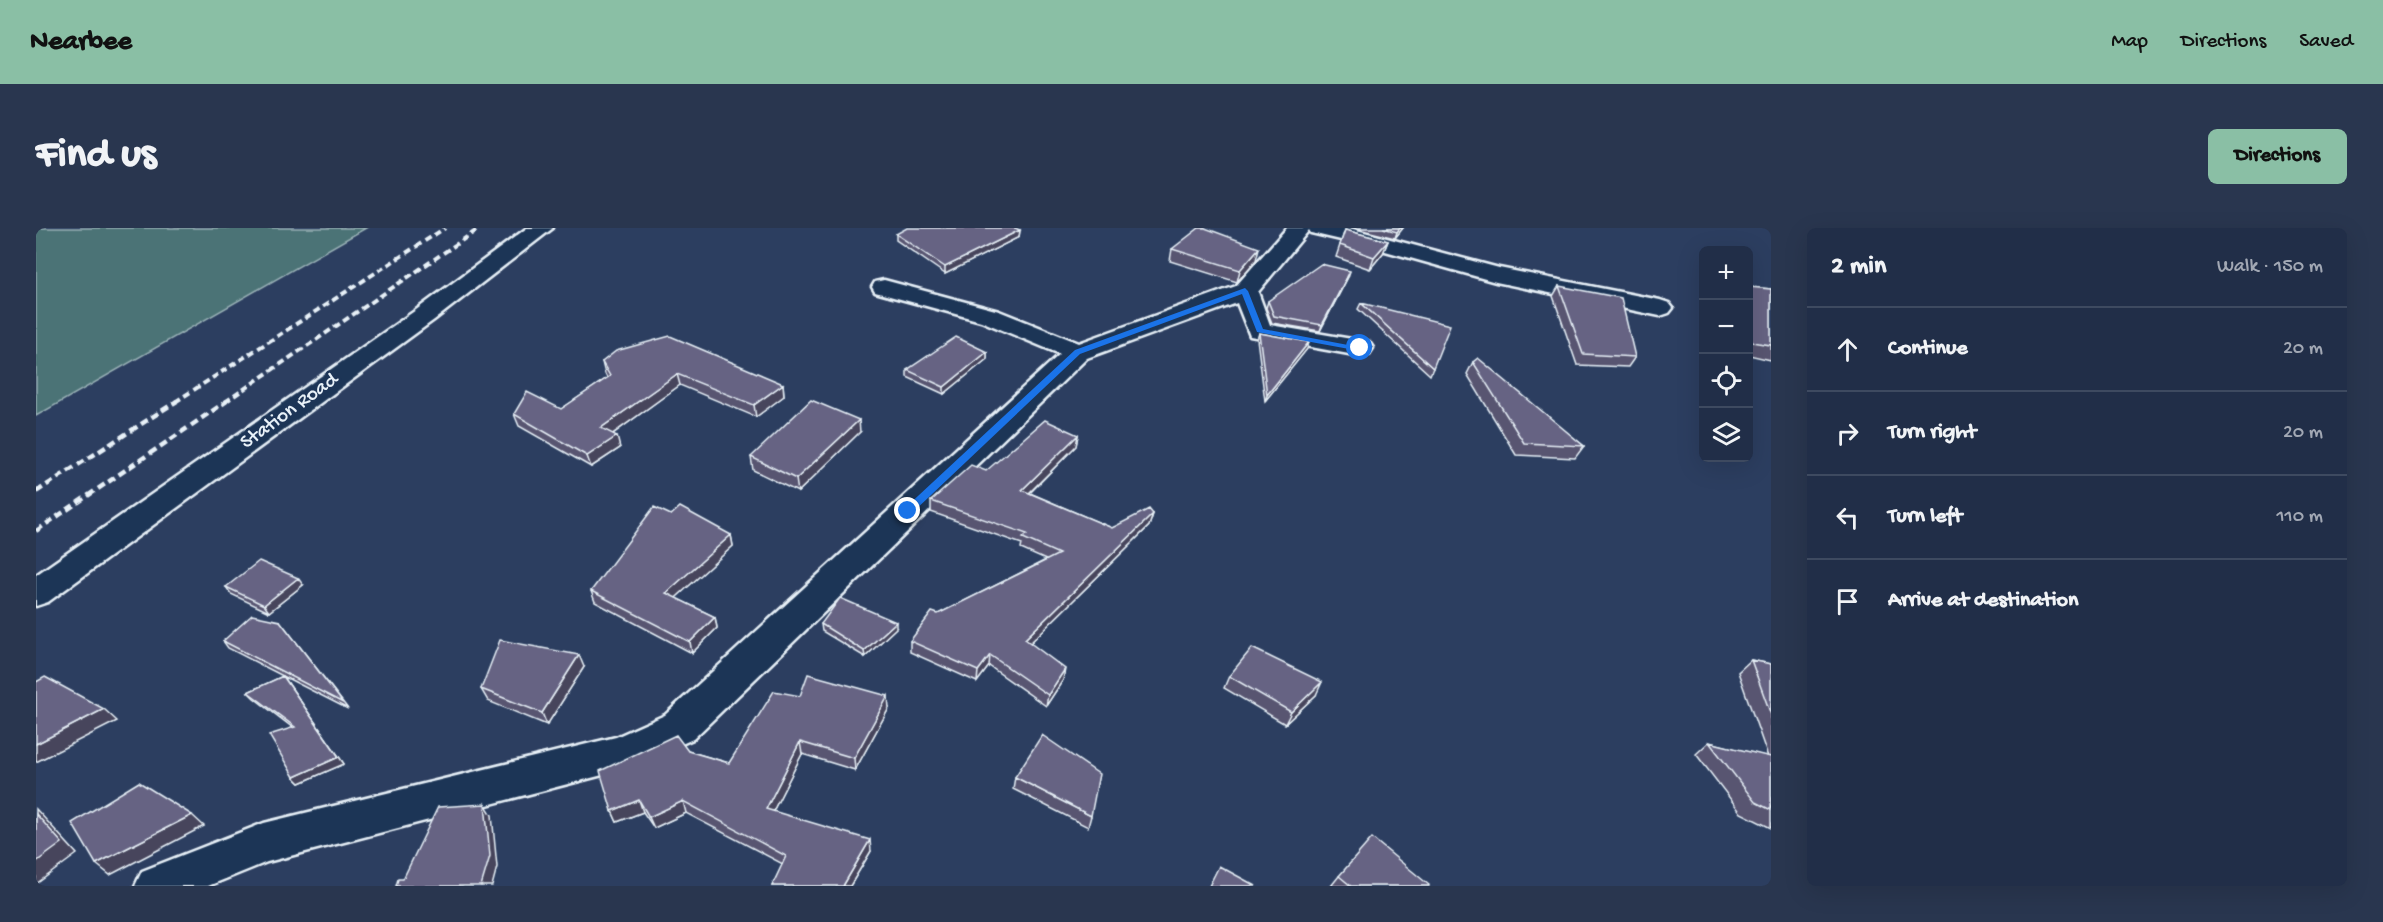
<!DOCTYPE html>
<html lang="en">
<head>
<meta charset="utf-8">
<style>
	:root { --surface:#212e48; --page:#29364f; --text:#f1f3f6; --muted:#a2a8b4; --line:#3e4a60; --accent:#8abfa5 }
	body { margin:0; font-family:"Gochi Hand",sans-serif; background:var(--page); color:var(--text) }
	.controls { position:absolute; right:18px; top:18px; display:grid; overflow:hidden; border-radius:9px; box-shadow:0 6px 24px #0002 }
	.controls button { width:54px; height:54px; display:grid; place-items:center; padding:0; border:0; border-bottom:2px solid var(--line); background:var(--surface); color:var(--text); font:30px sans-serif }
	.stop { position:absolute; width:18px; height:18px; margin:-14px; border:4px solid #1a73e8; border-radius:50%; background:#fff }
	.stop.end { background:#1a73e8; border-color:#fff; box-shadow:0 2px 6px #0008 }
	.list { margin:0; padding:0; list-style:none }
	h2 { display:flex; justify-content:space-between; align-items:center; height:78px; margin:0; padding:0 24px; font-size:26px }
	h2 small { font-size:20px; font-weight:400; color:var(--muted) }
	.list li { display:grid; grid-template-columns:39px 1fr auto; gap:18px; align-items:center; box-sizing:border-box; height:84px; padding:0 24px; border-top:2px solid var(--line) }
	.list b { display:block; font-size:22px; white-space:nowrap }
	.list em { font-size:20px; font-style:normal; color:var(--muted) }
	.icon { flex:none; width:33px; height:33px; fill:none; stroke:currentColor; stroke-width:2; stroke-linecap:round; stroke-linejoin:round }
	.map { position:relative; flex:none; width:1735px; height:658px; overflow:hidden; border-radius:9px }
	header { display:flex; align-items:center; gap:36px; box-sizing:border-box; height:84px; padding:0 30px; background:var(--accent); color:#111 }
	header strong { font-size:28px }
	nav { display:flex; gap:33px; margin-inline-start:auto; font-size:21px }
	.intro { display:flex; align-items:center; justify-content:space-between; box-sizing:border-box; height:144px; padding:0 36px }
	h1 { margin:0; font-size:42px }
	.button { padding:15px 27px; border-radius:9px; background:var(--accent); color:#111; font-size:21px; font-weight:700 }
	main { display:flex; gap:36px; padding:0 36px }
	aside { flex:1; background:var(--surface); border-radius:9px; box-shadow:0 6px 24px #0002 }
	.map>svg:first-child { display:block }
	.green { fill:#4c7376; stroke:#9ab2b7; stroke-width:1.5 }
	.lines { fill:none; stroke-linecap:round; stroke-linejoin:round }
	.minor-casing { stroke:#e8f1f8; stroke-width:5 }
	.minor { fill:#1d3557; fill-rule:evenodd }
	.rail-far1 { stroke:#e8f1f8; stroke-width:4; stroke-dasharray:7 4; stroke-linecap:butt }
	.rail { stroke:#e8f1f8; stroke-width:4.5; stroke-dasharray:8 4.5; stroke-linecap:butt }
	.wall { fill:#585571; stroke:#e8f1f8; stroke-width:1.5 }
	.shaded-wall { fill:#47455c; stroke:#e8f1f8; stroke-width:1.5 }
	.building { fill:#666383; stroke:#e8f1f8; stroke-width:1.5 }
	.route { fill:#1a73e8 }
	.labels { text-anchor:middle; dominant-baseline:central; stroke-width:5; stroke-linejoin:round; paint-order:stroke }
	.street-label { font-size:21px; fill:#e8f1f8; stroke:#1d3557 }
</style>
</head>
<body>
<header>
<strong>Nearbee</strong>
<nav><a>Map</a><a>Directions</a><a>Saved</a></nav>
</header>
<div class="intro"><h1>Find us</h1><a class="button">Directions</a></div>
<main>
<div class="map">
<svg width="1735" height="658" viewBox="0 0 1735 658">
	<rect width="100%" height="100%" fill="#2c3e60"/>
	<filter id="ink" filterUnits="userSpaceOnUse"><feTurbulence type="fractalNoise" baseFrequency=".0167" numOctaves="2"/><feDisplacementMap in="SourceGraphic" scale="12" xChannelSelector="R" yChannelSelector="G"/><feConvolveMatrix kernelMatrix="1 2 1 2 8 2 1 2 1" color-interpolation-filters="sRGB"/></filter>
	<g filter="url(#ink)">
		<path class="green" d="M0,0H330L0,188Z"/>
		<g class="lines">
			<g class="minor-casing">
				<path id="minor" d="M491,0H517L398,92L12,374L0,378V347L380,82Z
					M1251,0H1313L1463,40L1624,72L1633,75L1637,80L1633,85L1624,88L1460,54L1335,19L1275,5L1273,2L1222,64L1234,97L1333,114L1337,120L1333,126L1324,128L1214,108L1201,75L1051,130L657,511L586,542L231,634L172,658H99L106,643L228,595L580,509L629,487L1024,126L945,93L839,64L836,59L839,54L848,52L963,83L1043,115L1200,58Z"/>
			</g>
			<use href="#minor" class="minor"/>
			<path class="rail-far1" d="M139,174L409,0
				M189,174L444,0"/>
			<path class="rail" d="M0,264L141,173
				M0,303L191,173"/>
		</g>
		<path class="wall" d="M1318,0H1367L1359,10Z
			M984,2L983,9L909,46L860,12V6Z
			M1309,2L1352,13L1347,25L1334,41L1300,29Z
			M1136,21L1220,32L1201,54L1134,33Z
			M1312,49L1284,103L1236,95L1230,80L1232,73Z
			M1523,58L1599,129L1592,139L1541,137L1517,68Z
			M1713,59L1735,61V132L1713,127Z
			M1325,75L1397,140L1394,147L1322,81Z
			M1223,105L1273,114L1271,121L1229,173L1221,111Z
			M951,124V131L908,166L871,149V142Z
			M566,134L747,156L748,168L720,189L644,157L577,206L584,220L555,239L483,198L478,186L525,181L571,150L569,146Z
			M1437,134L1548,218L1539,230L1480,227L1431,146Z
			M824,204L762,264L717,242L715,229Z
			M1042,207L1040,218L994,265L1076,300L1117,286L1113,298L994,415L1027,452L1010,478L953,438L941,454L874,424V413L902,386L1010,332L985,321L986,316L895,284V273L950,243Z
			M635,287L695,307L697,318L639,370L679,389L681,400L656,425L559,374L555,363Z
			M267,357L233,384L195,366L190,359Z
			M244,393L312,481L247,448L308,536L264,555L258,549L257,500L218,470L212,464L247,448L192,420L187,413Z
			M785,396L860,400L829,429L786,403Z
			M1715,432L1735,436V600L1705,585L1660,526L1673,514L1732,529L1702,444Z
			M548,439L511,497L452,473L445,461Z
			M1193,448L1280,467L1249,496L1188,460Z
			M764,468L853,480L819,542L766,526L737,583L835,623L814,658H736L747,636L650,585L618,600L607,584L581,594L576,583L652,523L693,535Z
			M979,549L1055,588L1052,599L977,561Z
			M1303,648L1393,658H1295Z"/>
		<path class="shaded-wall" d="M1364,0H1367L1359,10L1361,4Z
			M984,2L983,9L909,46V39Z
			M1352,13L1347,25L1334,41L1338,29Z
			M1223,20L1220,32L1201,54L1204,42Z
			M1314,43L1312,49L1284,103L1286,97Z
			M1273,114L1271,121L1229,173L1231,167Z
			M951,124V131L908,166V159Z
			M641,146L644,157L568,212L565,200Z
			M747,156L748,168L720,189L718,177Z
			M823,192L824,204L762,264L760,251Z
			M1042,207L1040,218L985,273L986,262Z
			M581,208L584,220L555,239L551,228Z
			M1117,286L1113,298L987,422L989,411Z
			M695,307L697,318L633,376L630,365Z
			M262,350L267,357L233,384L228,377Z
			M679,389L681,400L656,425L654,414Z
			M860,394V400L829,429L828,423Z
			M543,427L548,439L511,497L506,485Z
			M954,427L953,438L941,454L942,443Z
			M1029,441L1027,452L1010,478L1012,467Z
			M247,448L308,536L264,555L258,549L303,529Z
			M1286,454L1280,467L1249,496L1255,484Z
			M852,468L853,480L819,542L818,530Z
			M68,481L81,493L0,534V516Z
			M764,514L766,526L732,593L730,581Z
			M603,572L607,584L581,594L576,583Z
			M647,573L650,585L618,600L613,589Z
			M449,576L456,587L461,639L456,658H445Z
			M0,581L41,626L0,656Z
			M156,587L168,598L74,647L60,636Z
			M834,612L835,623L814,658H807Z"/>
		<path class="building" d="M871,0H979L984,2L909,39L860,6Z
			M1163,0H1169L1223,20L1204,42L1136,21Z
			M1347,0H1364L1361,4Z
			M1309,2L1352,13L1338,29L1304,17Z
			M1285,36L1314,43L1286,97L1238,88L1232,73Z
			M1523,58L1585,70L1599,129L1547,126Z
			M1713,59L1735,61V117L1716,114L1713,98Z
			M1325,75L1414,97L1397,140Z
			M1223,105L1273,114L1231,167Z
			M634,108L747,156L718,177L641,146L565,200L581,208L551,228L478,186L491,164L525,181L574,148L566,134L580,123Z
			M920,109L951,124L908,159L871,142Z
			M1442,130L1548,218L1488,215L1437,134Z
			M775,172L823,192L760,251L715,229Z
			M1009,192L1042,207L986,262L1076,300L1113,281L1117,286L989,411L1029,441L1012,467L954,427L942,443L874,413L896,384L902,386L1023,326L987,310L991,306L895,273L935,237L950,243Z
			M618,279L635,287L644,279L695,307L630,365L679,389L654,414L555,363Z
			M223,333L262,350L228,377L190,359Z
			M804,370L860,394L828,423L785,396Z
			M216,387L244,393L307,475L187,413Z
			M464,412L543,427L506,485L445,461Z
			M1216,420L1286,454L1255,484L1193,448Z
			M1715,432L1735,436V487Z
			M772,446L852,468L818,530L764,514L730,581L834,612L807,658H736L750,628L647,573L613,589L603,572L576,583L564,543L640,507L652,523L693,535L738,463L764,468Z
			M247,448L303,529L258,549L233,507L259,499L212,464Z
			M9,449L68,481L0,516V454Z
			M1006,507L1063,546L1055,588L979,549Z
			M1673,514L1735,529V582L1719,574Z
			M103,554L156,587L60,636L36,595Z
			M449,576L454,628L445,658H360L362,651H367L402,579Z
			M0,586L26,615L0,634Z
			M1336,610L1393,657V658H1315L1303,648Z
			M1183,638L1220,658H1173Z"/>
	</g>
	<path class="route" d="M1209,60L1212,63L1227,101L1328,120L1324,123L1221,104L1206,66L1044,126L875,286H868V281L1039,122Z"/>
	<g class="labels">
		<g class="street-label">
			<text transform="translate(254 184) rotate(-36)">Station Road</text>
		</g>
	</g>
</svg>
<div class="controls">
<button>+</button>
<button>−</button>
<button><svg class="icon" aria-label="locate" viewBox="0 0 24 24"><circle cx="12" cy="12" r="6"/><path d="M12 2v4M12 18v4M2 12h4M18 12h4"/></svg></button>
<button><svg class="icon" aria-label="layers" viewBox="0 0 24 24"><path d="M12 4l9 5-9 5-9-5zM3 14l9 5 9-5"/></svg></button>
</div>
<div class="stop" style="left:1324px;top:120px"></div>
<div class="stop end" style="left:872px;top:283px"></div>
</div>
<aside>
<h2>2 min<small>Walk · 150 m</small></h2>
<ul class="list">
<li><svg class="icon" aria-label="ahead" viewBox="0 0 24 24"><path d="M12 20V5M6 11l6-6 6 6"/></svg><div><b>Continue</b></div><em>20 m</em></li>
<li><svg class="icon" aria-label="right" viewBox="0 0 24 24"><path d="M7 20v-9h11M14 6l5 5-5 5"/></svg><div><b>Turn right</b></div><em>20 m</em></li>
<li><svg class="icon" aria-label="left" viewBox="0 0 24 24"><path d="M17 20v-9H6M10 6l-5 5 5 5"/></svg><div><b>Turn left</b></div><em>110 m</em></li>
<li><svg class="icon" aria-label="arrive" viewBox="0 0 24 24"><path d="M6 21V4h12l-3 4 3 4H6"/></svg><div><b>Arrive at destination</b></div></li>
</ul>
</aside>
</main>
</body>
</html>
